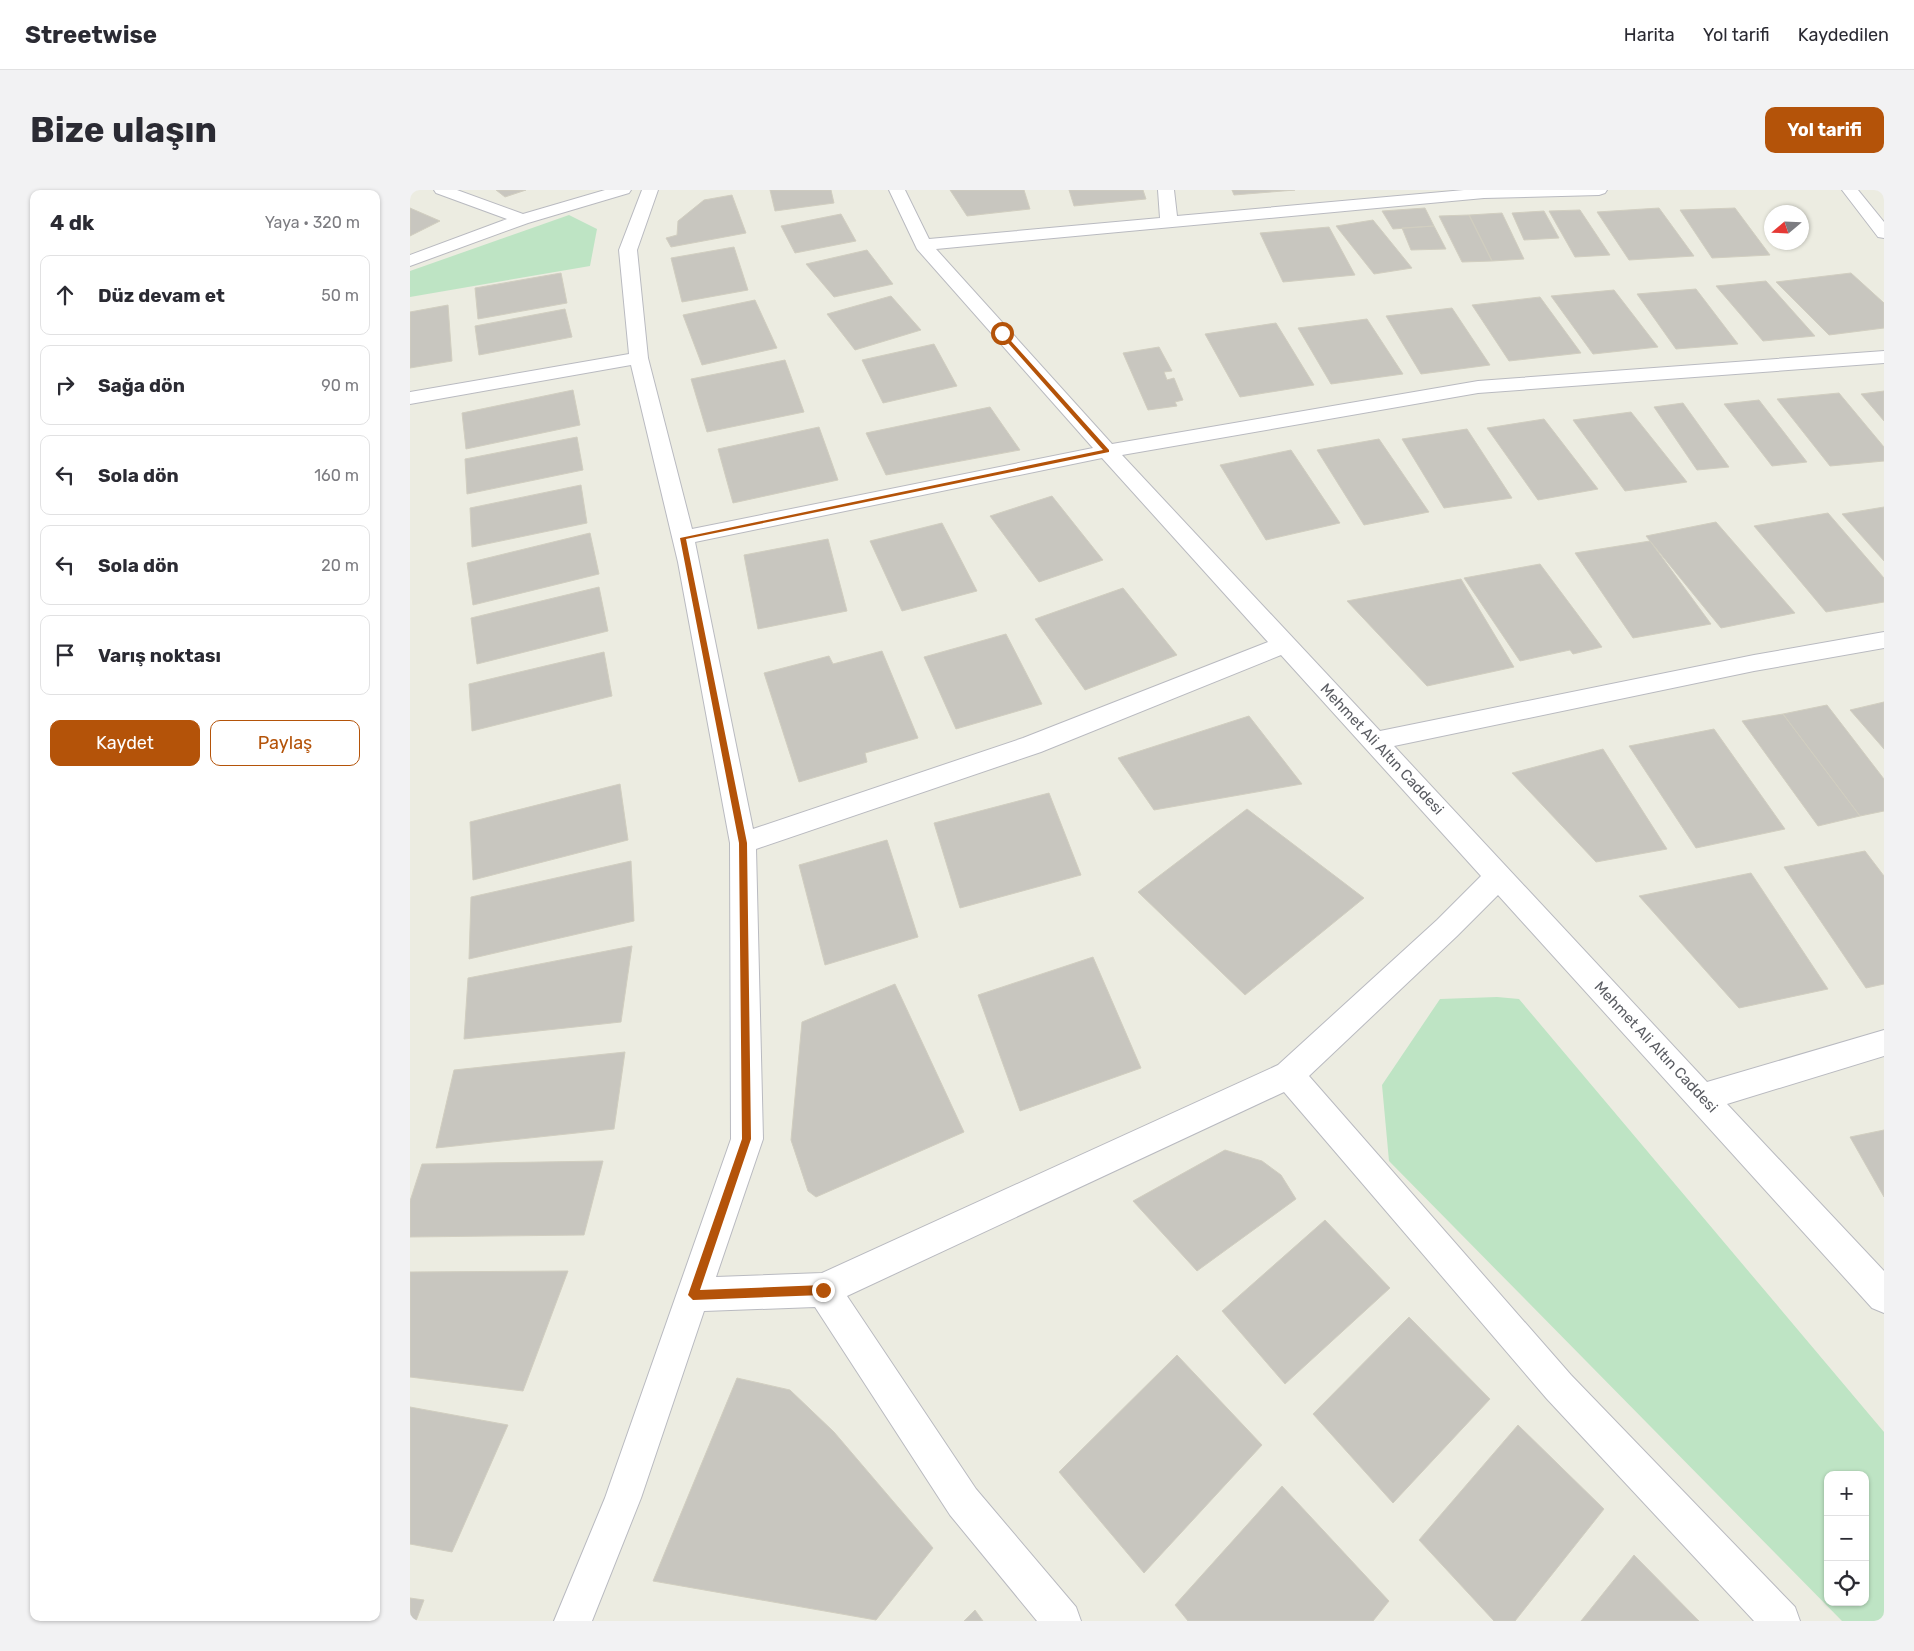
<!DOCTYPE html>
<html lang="tr">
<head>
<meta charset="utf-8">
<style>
	:root { --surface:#fff; --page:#f2f2f3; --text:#2b2b33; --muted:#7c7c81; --line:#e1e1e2; --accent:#b45309 }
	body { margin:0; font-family:Rubik,sans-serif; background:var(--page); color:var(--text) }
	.controls { position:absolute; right:15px; bottom:15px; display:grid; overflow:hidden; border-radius:10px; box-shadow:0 1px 4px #0004 }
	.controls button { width:45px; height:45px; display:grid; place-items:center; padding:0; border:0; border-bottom:1px solid var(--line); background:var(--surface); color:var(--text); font:25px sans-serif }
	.compass { position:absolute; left:1354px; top:15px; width:45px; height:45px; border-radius:50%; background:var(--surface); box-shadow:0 1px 4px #0004; rotate:251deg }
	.stop { position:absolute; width:15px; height:15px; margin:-11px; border:4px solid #b45309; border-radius:50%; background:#fff }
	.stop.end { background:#b45309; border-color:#fff; box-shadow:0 1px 5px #0008 }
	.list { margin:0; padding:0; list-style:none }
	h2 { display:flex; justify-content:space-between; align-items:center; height:65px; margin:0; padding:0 20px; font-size:21px }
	h2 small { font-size:16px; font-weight:400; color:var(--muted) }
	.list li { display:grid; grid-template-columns:32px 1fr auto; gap:15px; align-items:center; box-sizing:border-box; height:80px; margin:0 10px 10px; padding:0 10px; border:1px solid var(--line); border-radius:10px }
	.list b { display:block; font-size:19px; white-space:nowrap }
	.list em { font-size:16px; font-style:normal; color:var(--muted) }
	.actions { display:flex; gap:10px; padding:15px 20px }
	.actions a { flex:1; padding:11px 0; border:1px solid var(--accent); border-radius:10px; text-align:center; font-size:18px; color:var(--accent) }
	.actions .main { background:var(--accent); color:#fff }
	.icon { flex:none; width:28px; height:28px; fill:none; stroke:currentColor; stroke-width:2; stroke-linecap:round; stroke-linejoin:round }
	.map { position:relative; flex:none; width:1474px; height:1431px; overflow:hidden; border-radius:10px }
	header { display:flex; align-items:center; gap:30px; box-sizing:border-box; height:70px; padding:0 25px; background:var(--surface); border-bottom:1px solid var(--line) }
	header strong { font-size:24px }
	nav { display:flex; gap:28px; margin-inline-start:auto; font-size:18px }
	.intro { display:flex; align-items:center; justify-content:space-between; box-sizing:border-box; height:120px; padding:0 30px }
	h1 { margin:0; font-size:35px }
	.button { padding:12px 22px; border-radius:10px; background:var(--accent); color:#fff; font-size:18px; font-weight:700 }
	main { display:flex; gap:30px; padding:0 30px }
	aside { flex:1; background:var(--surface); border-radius:10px; box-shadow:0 1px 4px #0004 }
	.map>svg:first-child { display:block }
	.green { fill:#bee4c4; fill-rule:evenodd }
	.building { fill:#c8c6bf; stroke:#d1cec0 }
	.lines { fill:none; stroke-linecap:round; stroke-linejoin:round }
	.minor-casing { stroke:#b9bac0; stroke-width:2 }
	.minor { fill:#fff; fill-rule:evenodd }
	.route { fill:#b45309 }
	.labels { text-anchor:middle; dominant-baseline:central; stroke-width:5; stroke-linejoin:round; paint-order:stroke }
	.street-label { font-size:15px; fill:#5a5c62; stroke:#fff }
</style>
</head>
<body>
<header>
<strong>Streetwise</strong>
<nav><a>Harita</a><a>Yol tarifi</a><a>Kaydedilen</a></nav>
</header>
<div class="intro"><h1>Bize ulaşın</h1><a class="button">Yol tarifi</a></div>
<main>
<aside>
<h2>4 dk<small>Yaya · 320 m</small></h2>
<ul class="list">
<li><svg class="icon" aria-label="ahead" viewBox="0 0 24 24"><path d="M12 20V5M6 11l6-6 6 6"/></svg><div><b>Düz devam et</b></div><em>50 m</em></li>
<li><svg class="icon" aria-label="right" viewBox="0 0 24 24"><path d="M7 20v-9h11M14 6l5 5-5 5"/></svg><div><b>Sağa dön</b></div><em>90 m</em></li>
<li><svg class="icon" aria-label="left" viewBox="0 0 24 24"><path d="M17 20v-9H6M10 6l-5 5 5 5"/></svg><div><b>Sola dön</b></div><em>160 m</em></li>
<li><svg class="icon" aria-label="left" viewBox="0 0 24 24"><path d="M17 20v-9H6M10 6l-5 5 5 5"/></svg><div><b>Sola dön</b></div><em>20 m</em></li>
<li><svg class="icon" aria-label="arrive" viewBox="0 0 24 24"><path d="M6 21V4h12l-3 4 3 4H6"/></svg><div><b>Varış noktası</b></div></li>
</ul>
<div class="actions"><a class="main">Kaydet</a><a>Paylaş</a></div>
</aside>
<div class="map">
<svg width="1474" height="1431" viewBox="0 0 1474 1431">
	<rect width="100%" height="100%" fill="#ecece1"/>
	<path class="green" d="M159,25L187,39L180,76L0,107V81Z
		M1087,807L1109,809L1474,1242V1431H1432L979,971L972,895L1030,809ZM1418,1285H1455V1412H1418Z"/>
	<path class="building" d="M86,0H116L95,7Z
		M360,0H421L424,13L365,21Z
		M540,0H614L620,19L557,26Z
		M659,0H733L736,9L664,16Z
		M822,0H885L824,5Z
		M322,5L336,43L261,57L256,48L267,45L268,31L294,10Z
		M0,18L30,31L0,46Z
		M1015,18L1024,36L983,39L972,21Z
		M1249,18L1284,66L1219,70L1187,22Z
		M1325,18L1360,65L1302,68L1270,20Z
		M1170,20L1200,65L1165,67L1139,21Z
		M1134,21L1149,48L1114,50L1102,23Z
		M1092,23L1114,69L1082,71L1059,25Z
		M431,24L446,51L385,63L371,36Z
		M1059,25L1082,71L1052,72L1029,26Z
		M963,30L1002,78L964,84L926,36Z
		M1024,36L1036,59L1001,60L992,38Z
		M919,37L945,85L873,92L850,43Z
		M324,57L338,100L272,112L261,68Z
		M457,60L483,94L424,107L396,74Z
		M151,83L157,113L68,129L65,98Z
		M1441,83L1474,113V138L1419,145L1366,92Z
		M1356,91L1405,146L1353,151L1306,96Z
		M1286,99L1328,154L1266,159L1227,104Z
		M1204,100L1248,157L1183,164L1141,106Z
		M481,106L511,140L445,160L417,124Z
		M1130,107L1171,163L1099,171L1062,115Z
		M345,110L367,158L292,175L273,125Z
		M38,115L42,171L0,178V122Z
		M1042,118L1080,175L1011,184L976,126Z
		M155,119L162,147L69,165L65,136Z
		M957,129L993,184L921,194L888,138Z
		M866,133L904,195L830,207L795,144Z
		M524,154L547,196L473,213L452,170Z
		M749,157L762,181L754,182L757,190L764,188L773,210L765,212L767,216L738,220L713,163Z
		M375,170L394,222L297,242L281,189Z
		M163,200L170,235L56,259L52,223Z
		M1474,201V231L1451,204Z
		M1429,203L1474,257V271L1420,276L1367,209Z
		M1349,210L1397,272L1362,276L1314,214Z
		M1273,213L1319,277L1287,280L1244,217Z
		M580,217L610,260L476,285L456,243Z
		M1221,222L1277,292L1215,301L1163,230Z
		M1134,229L1188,299L1128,310L1077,238Z
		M409,237L428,290L323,313L308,259Z
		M1057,239L1102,308L1034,318L992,249Z
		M167,247L173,280L57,304L55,269Z
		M969,249L1019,322L954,335L907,260Z
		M881,260L930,333L856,350L810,275Z
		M171,295L177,333L62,357L60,318Z
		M642,306L693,370L629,392L580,326Z
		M1474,317V371L1432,324Z
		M1418,323L1474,388V412L1416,422L1344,336Z
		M1306,332L1385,423L1311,438L1236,346Z
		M532,333L567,401L492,421L460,351Z
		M180,343L189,384L63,415L57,373Z
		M418,349L437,421L348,439L334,365Z
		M1240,351L1301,434L1223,448L1165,363Z
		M1130,374L1192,457L1163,464L1160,460L1110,471L1054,388Z
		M1051,389L1104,477L1017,496L937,411Z
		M189,397L198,441L67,474L61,428Z
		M713,398L767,465L675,500L625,429Z
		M596,444L632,514L546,539L514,467Z
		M472,461L508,548L455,563L457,572L389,592L354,483L419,466L423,474Z
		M194,462L202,506L62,541L59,494Z
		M1474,512V559L1440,520Z
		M1417,515L1474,589V621L1450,626L1373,524Z
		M1373,524L1450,626L1408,636L1332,531Z
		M839,526L892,594L744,620L708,568Z
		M1304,539L1375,639L1286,658L1219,556Z
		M1193,559L1257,659L1186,672L1102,583Z
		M210,594L218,650L63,690L60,632Z
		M639,603L671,685L550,718L524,633Z
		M837,619L954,708L835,805L728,702Z
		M477,650L508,747L415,775L389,675Z
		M1455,661L1474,686V794L1456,798L1374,677Z
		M221,671L224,731L59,769L61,707Z
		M1341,683L1418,799L1329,818L1229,706Z
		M222,756L211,832L54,849L58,788Z
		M683,767L731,878L610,921L568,805Z
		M485,794L554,942L406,1007L398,1001L381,950L392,832Z
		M215,862L204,939L26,958L44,880Z
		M1474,940V1007L1440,947Z
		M815,960L852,971L871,985L886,1009L787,1081L723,1011Z
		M193,971L174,1045L0,1047V1011L12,974Z
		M915,1030L980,1098L875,1194L812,1121Z
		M158,1081L113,1201L0,1187V1082Z
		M999,1127L1080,1209L983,1313L903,1224Z
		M767,1165L852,1255L734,1383L649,1282Z
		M327,1188L380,1200L424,1242L523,1358L466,1430L243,1391Z
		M0,1217L98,1235L42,1362L0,1354Z
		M1108,1235L1194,1319L1105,1431H1084L1009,1350Z
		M872,1296L979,1411L963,1431H778L765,1415Z
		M1224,1365L1289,1431H1171Z
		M0,1408L14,1410L6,1431H0Z
		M565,1420L573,1431H554Z"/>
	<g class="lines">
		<g class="minor-casing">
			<path id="minor" d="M24,0H47L113,24L195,0H221L219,3L118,33L0,76V65L97,29L26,3Z
				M232,0H248L227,60L238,168L282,339L683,258L507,59L479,0H495L519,49L750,28L748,0H764L767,26L1054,0H1197L1195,3L1189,5L1074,8L526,59L702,254L1068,191L1474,161V173L1068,203L712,265L970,541L1344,465L1474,442V458L1344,481L984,556L1297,892L1474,840V866L1317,914L1474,1081V1123L1462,1118L1088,705L1047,746L899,886L1161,1185L1385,1417L1390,1431H1344L1137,1209L874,902L437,1106L566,1299L666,1417L671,1431H627L540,1325L405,1117L294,1121L231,1308L182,1431H144L195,1308L321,949L320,653L268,372L221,175L0,214V202L219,164L209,60ZM692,268L858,452L613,548L343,639L285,352ZM871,465L1071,686L1027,730L868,875L412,1083L306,1087L353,949L346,659L631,562Z
				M1432,0H1448L1474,32V48L1468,47Z"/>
		</g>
		<use href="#minor" class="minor"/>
	</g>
	<path class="route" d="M592,141L699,260V262L276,349L337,653L341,949L290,1100L413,1095L418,1100L413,1105L283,1110L278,1105L332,949L329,653L270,348L693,260L590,144Z"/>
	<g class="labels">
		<g class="street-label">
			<text transform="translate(972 559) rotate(47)">Mehmet Ali Altın Caddesi</text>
			<text transform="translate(1246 857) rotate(47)">Mehmet Ali Altın Caddesi</text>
		</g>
	</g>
</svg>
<div class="controls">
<button>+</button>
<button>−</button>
<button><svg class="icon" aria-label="locate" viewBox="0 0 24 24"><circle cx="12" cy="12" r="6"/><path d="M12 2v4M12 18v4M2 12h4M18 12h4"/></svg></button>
</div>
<svg class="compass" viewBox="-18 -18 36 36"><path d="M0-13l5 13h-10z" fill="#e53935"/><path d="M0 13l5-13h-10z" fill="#7c7c81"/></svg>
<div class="stop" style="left:592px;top:143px"></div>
<div class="stop end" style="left:413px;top:1100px"></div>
</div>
</main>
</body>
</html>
